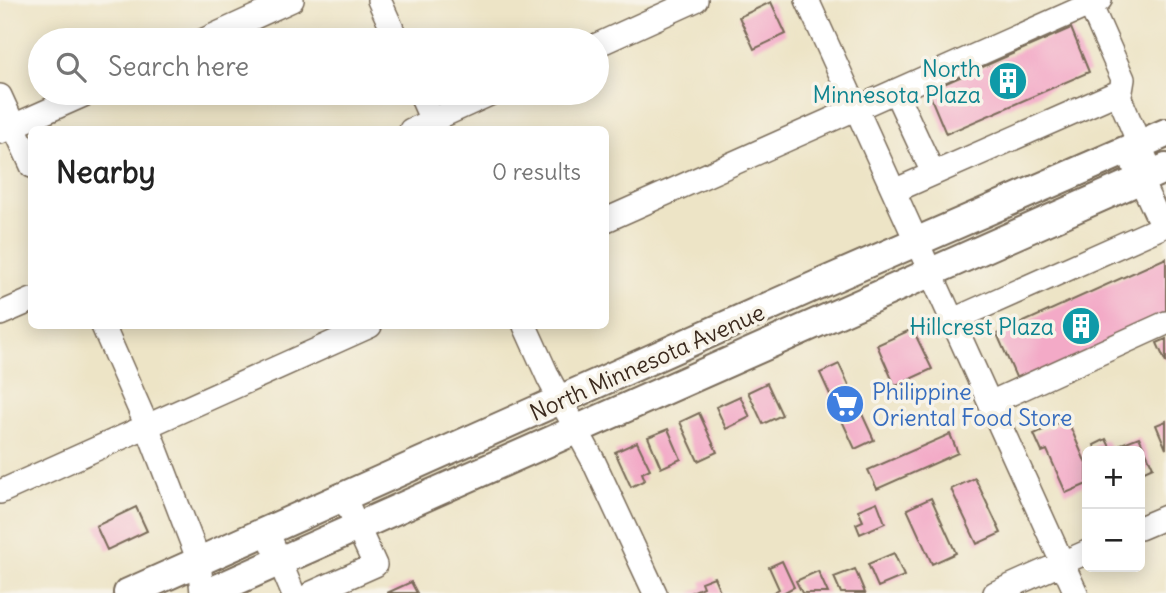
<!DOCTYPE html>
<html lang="en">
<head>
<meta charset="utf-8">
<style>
	:root { --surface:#fff; --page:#f6f6f6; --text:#222; --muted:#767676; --line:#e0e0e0 }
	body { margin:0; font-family:Delius,sans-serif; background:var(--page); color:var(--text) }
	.controls { position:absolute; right:21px; bottom:21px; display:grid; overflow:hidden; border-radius:10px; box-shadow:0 4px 18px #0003 }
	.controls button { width:63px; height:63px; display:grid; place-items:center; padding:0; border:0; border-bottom:2px solid var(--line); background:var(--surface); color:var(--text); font:35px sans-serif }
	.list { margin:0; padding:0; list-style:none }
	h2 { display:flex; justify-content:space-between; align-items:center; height:91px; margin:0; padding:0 28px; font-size:30px }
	h2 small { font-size:23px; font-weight:400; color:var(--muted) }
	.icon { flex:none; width:38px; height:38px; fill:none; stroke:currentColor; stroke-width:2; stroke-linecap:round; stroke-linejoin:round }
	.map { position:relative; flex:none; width:1166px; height:593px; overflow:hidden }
	.search { position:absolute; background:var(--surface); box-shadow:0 4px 18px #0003; left:28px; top:28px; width:581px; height:77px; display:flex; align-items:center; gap:18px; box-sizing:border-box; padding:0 24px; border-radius:38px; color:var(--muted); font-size:26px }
	.panel { position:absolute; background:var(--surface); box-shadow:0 4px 18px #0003; left:28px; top:126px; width:581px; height:203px; border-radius:10px }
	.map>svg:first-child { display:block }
	.building { fill:#f3aac7 }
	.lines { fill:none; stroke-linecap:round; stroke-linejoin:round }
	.minor-casing { stroke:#796b59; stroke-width:26 }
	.major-casing { stroke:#796b59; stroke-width:32 }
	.minor { stroke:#fff; stroke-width:23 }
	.major { stroke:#fff; stroke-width:28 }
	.labels { text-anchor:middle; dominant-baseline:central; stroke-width:7; stroke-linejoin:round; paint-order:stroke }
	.culture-label { font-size:23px; fill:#0d838f; stroke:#f7f3e8; text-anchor:end }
	.street-label { font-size:23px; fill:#3b2a1e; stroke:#f7f3e8 }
	.shop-label { font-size:23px; fill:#366cbe; stroke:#f7f3e8; text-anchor:start }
</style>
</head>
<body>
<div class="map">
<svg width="1166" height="593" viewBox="0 0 1166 593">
	<rect width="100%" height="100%" fill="#f7f3e8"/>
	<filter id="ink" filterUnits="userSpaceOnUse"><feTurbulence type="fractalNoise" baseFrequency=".0143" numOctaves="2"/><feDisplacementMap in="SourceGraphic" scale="14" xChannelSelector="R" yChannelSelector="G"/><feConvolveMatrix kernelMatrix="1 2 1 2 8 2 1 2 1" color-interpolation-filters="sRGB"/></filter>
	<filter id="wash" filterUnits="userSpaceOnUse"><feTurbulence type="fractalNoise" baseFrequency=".00686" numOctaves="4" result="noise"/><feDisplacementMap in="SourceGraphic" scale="28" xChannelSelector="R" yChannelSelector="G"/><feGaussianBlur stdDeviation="1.57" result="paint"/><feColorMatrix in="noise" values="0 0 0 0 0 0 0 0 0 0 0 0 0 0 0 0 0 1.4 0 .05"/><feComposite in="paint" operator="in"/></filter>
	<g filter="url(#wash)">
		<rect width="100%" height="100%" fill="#ede4c6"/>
		<g id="blocks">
			<path class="building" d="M771,2L786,34L754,49L739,17Z
				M1071,28L1089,72L946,134L928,91Z
				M1166,258V318L1019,384L997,334Z
				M908,331L914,332L932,369L895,386L877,345Z
				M1166,339V363L1157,343Z
				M839,364L874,440L855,449L820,373Z
				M767,383L782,415L763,424L748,392Z
				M740,396L750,417L726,429L716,407Z
				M699,413L717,452L698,461L680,422Z
				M1067,419L1087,466V484L1066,493L1047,450L1042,452L1034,434Z
				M1166,421V449L1156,425Z
				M668,429L681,459L661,468L648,437Z
				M950,434L958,453L877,489L868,470Z
				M1139,437L1153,467L1140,473V451H1124L1121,444Z
				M1106,439L1112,451H1096L1094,445Z
				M637,442L650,469L642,473L645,480L631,487L615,452Z
				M975,478L1001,533L977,544L951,489Z
				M931,498L956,553L932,564L907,509Z
				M877,502L885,523L860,534L856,524L863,521L858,510Z
				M136,507L147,531L107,550L96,526Z
				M894,553L904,576L878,587L868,564Z
				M782,561L794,587L783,593H772L779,589L769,567Z
				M855,569L865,593H841L834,577Z
				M818,571L828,593H802L796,581Z
				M714,577L721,593H690L703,587L701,582Z
				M411,582L417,593H387Z"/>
		</g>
	</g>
	<g filter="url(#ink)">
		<use href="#blocks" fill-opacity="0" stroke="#796b59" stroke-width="2"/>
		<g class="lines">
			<g class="minor-casing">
				<path id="minor" d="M379,0L397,40
					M807,0L1076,593
					M204,40L292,0
					M597,45L696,0
					M895,91L933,173
					M420,93L436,130
					M1118,94L1152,174
					M0,96L32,166
					M411,130L492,93
					M0,132L88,93
					M1134,166L1162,226
					M894,191L1121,91L1123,79L1090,4
					M606,220L1100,0
					M0,314L32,300
					M953,320L1166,225
					M103,326L147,426L199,561L202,593
					M525,326L549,379L593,460L655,593
					M990,403L1166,323
					M0,492L370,326
					M1140,528L1166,517
					M267,531L293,593
					M312,593L375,565L344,497
					M995,593L1087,552"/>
			</g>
			<g class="major-casing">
				<path id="major" d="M128,593L817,285L1166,133
					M208,593L1166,168"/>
			</g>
			<use href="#minor" class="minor"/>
			<use href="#major" class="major"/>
		</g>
	</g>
	<defs>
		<g id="building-disc" transform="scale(2.0125)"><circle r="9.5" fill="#0f9aa8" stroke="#f7f3e8"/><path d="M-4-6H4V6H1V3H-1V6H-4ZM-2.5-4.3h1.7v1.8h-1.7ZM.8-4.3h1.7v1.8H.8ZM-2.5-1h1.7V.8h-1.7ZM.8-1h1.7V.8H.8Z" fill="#fff"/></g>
		<g id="supermarket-disc" transform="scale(2.0125)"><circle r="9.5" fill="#3f7fe0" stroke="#f7f3e8"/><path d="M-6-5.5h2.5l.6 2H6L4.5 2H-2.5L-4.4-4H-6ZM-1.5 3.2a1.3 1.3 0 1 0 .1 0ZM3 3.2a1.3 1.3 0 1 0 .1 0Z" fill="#fff"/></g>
	</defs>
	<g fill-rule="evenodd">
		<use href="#building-disc" x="1008" y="81"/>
		<use href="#building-disc" x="1081" y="326"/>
		<use href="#supermarket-disc" x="845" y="404"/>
	</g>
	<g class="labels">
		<g class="culture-label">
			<text x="981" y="68">North<tspan x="981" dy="26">Minnesota Plaza</tspan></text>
			<text x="1054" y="326">Hillcrest Plaza</text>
		</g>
		<g class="street-label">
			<text transform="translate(647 362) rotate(-24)">North Minnesota Avenue</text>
		</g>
		<g class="shop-label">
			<text x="872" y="391">Philippine<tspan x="872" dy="26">Oriental Food Store</tspan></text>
		</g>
	</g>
</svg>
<div class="controls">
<button>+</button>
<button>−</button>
</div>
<div class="search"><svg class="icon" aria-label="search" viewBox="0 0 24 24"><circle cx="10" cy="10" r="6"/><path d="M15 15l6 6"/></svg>Search here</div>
<section class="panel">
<h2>Nearby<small>0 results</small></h2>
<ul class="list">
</ul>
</section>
</div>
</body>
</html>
